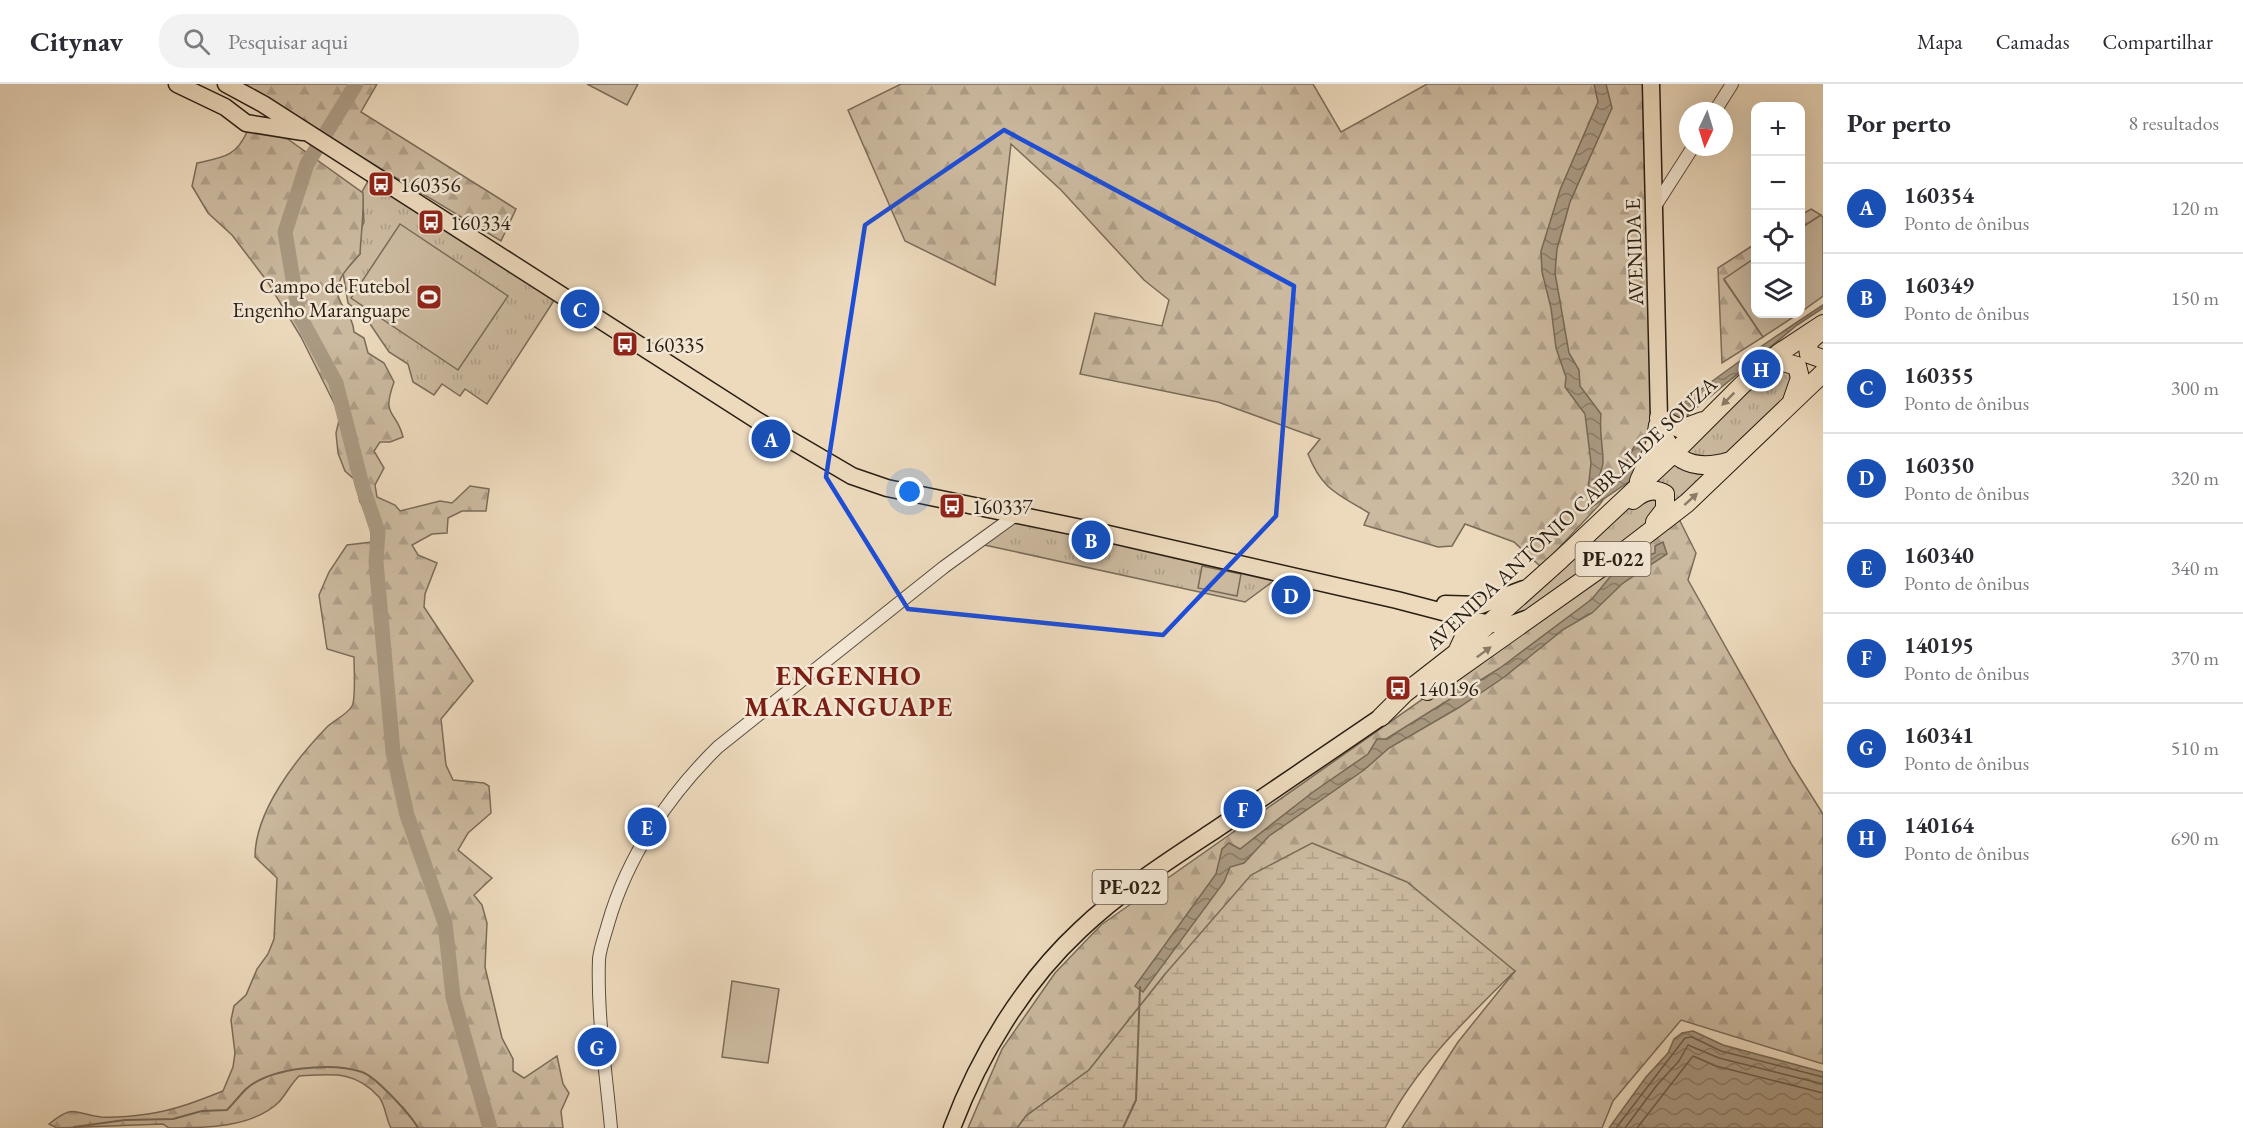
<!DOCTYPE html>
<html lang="pt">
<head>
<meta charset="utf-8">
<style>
	:root { --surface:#fff; --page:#f2f2f3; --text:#2b2b33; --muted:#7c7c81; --line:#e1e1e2; --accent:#8f2418 }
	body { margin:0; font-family:"EB Garamond",serif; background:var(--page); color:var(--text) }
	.controls { position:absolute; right:18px; top:18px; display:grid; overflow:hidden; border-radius:12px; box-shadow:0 6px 24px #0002 }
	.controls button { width:54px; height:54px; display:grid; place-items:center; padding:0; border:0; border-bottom:2px solid var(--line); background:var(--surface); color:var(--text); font:30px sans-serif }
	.compass { position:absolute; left:1679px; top:18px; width:54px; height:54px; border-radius:50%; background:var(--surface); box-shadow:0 6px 24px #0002; rotate:184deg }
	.you { position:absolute; left:910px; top:408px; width:21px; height:21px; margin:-15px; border:4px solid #fff; border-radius:50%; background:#1a73e8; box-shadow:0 0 0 9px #1a73e833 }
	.badge { display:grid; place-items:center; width:39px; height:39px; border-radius:50%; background:var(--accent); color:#fff; font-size:20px; font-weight:700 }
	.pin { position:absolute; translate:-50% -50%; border:3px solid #fff; box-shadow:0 2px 6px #0006 }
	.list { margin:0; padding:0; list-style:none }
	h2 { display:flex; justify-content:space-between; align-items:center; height:78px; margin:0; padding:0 24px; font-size:26px }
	h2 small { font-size:20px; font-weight:400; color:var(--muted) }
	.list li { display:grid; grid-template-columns:39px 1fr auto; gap:18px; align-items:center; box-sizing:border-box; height:90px; padding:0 24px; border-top:2px solid var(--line) }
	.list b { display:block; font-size:22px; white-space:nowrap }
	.list p { margin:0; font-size:20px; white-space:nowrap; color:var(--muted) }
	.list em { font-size:20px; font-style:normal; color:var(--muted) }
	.icon { flex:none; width:33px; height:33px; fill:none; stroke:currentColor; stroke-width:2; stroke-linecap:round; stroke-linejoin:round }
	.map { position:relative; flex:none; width:1823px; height:1044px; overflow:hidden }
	header { display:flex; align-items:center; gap:36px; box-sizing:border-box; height:84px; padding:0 30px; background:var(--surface); border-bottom:2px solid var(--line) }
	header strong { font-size:28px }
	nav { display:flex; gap:33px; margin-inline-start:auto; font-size:21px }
	.search { width:420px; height:54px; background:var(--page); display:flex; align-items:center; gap:15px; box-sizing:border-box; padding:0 21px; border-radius:24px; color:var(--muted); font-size:22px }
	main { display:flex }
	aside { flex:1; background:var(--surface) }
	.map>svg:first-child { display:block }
	.grass { fill:url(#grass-tufts); stroke:#7a6c5a; stroke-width:1.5 }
	.forest { fill:url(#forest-firs); stroke:#7a6c5a; stroke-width:1.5 }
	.wetland { fill:url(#wetland-marsh); stroke:#7a6c5a; stroke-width:1.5 }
	.pitch { fill:#ccbaa0; stroke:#7a6c5a; stroke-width:1.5 }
	.water { fill:url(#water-waves); stroke:#766956; stroke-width:1.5 }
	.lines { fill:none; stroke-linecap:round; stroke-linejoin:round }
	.shore { stroke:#6a5c4b; stroke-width:1.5 }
	.stream { stroke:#766956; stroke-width:2 }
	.river { stroke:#aa9a83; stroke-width:15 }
	.minor-casing { stroke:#5a4e3e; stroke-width:14 }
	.major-casing { stroke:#291f13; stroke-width:19 }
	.highway-casing { stroke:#291f13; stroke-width:20 }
	.minor { stroke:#f3e7d4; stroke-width:12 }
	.major { stroke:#eddabd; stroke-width:16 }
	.highway { stroke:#eddabd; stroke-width:18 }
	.oneway { fill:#8b7c68 }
	.marked { fill:none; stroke:#1d4ed8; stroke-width:4.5; stroke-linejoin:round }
	.labels { text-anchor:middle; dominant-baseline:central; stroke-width:5; stroke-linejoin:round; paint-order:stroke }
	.shield { fill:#f3e7d4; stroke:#665b4d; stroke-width:1.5 }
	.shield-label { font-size:20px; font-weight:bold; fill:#291f13 }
	.poi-label { font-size:21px; fill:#291f13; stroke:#f3e7d4; text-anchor:start }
	.street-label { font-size:21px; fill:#291f13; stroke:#f3e7d4 }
	.district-label { font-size:27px; font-weight:bold; letter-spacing:1.5px; fill:#7a1f14; stroke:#f3e7d4 }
</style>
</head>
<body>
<header>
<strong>Citynav</strong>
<div class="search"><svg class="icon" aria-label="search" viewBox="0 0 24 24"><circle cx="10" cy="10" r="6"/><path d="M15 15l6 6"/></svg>Pesquisar aqui</div>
<nav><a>Mapa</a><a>Camadas</a><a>Compartilhar</a></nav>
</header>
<main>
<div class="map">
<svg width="1823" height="1044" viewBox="0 0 1823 1044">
	<defs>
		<pattern id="grass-tufts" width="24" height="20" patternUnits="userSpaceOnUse" patternTransform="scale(1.5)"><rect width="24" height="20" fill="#ccbaa0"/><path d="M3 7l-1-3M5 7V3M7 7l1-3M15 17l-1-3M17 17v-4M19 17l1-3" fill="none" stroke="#af9f89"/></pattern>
		<pattern id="forest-firs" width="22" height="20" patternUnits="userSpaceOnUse" patternTransform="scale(1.5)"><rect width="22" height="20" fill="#ccbaa0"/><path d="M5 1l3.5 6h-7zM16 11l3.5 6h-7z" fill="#af9f89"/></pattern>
		<pattern id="wetland-marsh" width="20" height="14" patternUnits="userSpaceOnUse" patternTransform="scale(1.5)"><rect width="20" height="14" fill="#ccbaa0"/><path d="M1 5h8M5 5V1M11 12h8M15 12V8" fill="none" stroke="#af9f89"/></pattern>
		<pattern id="water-waves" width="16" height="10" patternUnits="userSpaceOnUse" patternTransform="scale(1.5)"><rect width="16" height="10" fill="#aa9a83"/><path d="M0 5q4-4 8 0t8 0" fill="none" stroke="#8a7d6a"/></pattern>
	</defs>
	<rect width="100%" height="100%" fill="#eddabd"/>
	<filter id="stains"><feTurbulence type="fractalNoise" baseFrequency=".00333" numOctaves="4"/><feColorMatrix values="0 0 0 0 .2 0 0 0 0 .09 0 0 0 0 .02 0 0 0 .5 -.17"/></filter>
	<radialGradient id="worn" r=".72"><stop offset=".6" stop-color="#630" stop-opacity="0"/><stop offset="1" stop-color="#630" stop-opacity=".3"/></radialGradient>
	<path class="grass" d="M368,97L555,215L487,320L465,305L460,312L442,300L434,311L413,298L408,280L389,268L366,234L348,219L343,189L360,170L361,145L364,138L362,108Z
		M1781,281L1799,289L1778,327L1718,377L1679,370L1738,312Z
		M1674,377L1715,387L1669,429L1674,414L1670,407L1652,403Z
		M1663,412L1649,440L1522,534L1506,531L1635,418Z
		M1017,430L1283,490L1245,518L980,460Z"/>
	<path class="forest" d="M240,0H377L361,28L516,125L501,157Z
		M901,0H1313L1341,48L1427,0H1645L1651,346L1638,357L1623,388L1600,420L1541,483L1514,458L1465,440L1452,462L1438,463L1364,441L1369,429C1338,410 1322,406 1308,370L1320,355L1218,318L1080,290L1095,229L1162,242L1169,216L1144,196L1061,106L1011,60L995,201L905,157L848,26Z
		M271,43L363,109C364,131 361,149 360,170C348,183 330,200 341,219C347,230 353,235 354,248L364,254L368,269L384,279L394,298C381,334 396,325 403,353L390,358H380L374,367L384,384L375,401L377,413L395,421L400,427L440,417L452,419L470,402L489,405L486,427H462L448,434L447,449L432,450L412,461L418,471L437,479L425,510L424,523L473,597L441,635L446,681L453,696L484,699L489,702L491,729L468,749L458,766L492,794L474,811L482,821L487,839L485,883L502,954L513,975V987L524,994L557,972L563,1000L569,1009L561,1027L563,1044H391C386,1035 385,1020 379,1013C355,986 331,990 299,992C291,1000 286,1010 279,1018C252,1044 204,1044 169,1044L163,1040L57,1044L49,1040C75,1019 73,1030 101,1033C115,1034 133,1032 148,1030C175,1026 198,1017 223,1007L233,983L235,969L231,936L234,922L246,911L257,885L268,870L274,855L277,794L255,773C255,727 296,675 327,643C334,636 347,631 352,622C356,615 354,583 354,573L327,565L319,511L329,488L347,461L372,458L369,432L360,418L355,396L345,387L338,369L336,349L340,332L333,317L301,253L267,197L232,151L208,129L192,102L197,79C224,73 236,73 248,46Z
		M1811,125L1821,131L1801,144V131Z
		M1755,160V174L1724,196L1763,253L1722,279L1718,184Z
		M1679,435L1696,469L1688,496L1792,681L1823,730V980L1681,936L1613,1017L1602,1044H1402L1458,958L1515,887L1166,889L1089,986L1026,1032L1017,1044H968L1002,965L1055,889L1101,841Z"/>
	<path class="wetland" d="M1312,759L1407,798L1515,887C1467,934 1416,983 1385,1044H1017L1026,1032L1089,986L1166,889L1251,791Z"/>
	<path class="pitch" d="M587,0H638L627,21Z
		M1821,131L1823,134V212L1801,228V144Z
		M400,140L508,212L458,286L351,214Z
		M1755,174L1756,230H1798L1763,253L1724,195Z
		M1202,482L1241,490L1237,512L1198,504Z
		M732,897L779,905L768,979L722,973Z"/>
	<path class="water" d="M1594,0H1606L1612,24L1570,118L1557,165L1555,189L1569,269L1579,286L1580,302L1601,330C1599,348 1603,361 1603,378C1602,391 1594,397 1599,410C1625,402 1624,369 1642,353C1698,304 1761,262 1823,221V224L1797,241L1649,363L1630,397L1583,429L1590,419L1591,412L1588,406L1591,379L1585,330L1565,303L1566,293L1556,264L1551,224L1542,188L1541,167L1560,106L1598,18Z
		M1663,458L1667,470L1623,499L1592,529L1564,545L1503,594L1458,624L1389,664L1364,686L1269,752L1244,779L1230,783L1224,798L1143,908L1135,902L1216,790L1222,765L1229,759L1240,765L1313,708L1368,670L1377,655H1386L1500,584L1592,515L1610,493L1642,473L1655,469V462Z
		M1693,947L1723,961L1823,988V1044H1609L1646,993L1668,969L1674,955L1682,949Z"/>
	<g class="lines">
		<path class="shore" d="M1616,1044L1685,954L1692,953L1721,967L1823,993
			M1625,1044L1657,1001L1679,977L1688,961L1719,974L1823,1000
			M1637,1044L1693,972L1716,982L1823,1009"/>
		<path class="stream" d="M74,1043L125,1036L173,1035L202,1027L227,1026C234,1019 240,1011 246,1005C271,983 332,978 362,988C376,993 411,1031 418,1044
			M1123,1044L1136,1016L1140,903"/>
		<path class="river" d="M356,0L307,80L285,148L299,231L336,299L362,401L378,448L376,478L393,668L407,731L445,839L453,913L490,1044"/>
		<g class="minor-casing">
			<path id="minor" d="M1715,27L1732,0
				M1654,124L1693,63
				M611,1044C606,988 597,932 599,875C600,864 605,851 608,840C627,773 668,712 718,663L944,483L1017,430"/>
		</g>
		<g class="major-casing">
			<path id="major" d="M177,0L225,23L246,39L303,48
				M226,0L263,20L758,337L852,392L887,404L1091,446L1397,516L1489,540H1512L1526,535
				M1651,0L1659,334
				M1445,520L1481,521L1524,505
				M952,1044C979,972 1023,899 1080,846C1121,807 1168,777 1215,746C1270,708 1326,671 1381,633"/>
		</g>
		<g class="highway-casing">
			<path id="highway" d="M1821,248C1812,254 1806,258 1809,270L1823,275
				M1765,284L1783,278L1797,282L1800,294L1792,317
				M1659,334C1666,375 1691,389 1730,377
				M1659,334L1681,345L1703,337
				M1639,397L1655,361L1658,341
				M1633,416C1642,408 1654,403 1665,410V425L1655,438
				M1458,566L1464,553L1463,533
				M1427,607L1626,466L1687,419L1823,289
				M1381,633L1405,609L1455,570L1560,476L1674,369L1742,301L1779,269L1823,240"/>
		</g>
		<use href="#minor" class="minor"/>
		<use href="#major" class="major"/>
		<use href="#highway" class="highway"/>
	</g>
	<defs><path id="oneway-solid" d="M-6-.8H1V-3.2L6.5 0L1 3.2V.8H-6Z" transform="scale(1.5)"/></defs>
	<g class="oneway">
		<use href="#oneway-solid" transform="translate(1728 315) rotate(135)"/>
		<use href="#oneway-solid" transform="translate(1691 415) rotate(-42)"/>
		<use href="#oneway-solid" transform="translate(1484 568) rotate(-36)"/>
	</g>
	<path class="marked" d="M1004,46L1294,202L1276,432L1163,551L908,525L826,393L865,141Z"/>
	<defs>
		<g id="bus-square" transform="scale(1.35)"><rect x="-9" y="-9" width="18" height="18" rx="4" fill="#8f2418" stroke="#f3e7d4"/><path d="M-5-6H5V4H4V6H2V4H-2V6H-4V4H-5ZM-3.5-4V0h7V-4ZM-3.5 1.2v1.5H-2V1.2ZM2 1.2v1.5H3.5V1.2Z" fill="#fff"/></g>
		<g id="stadium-square" transform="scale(1.35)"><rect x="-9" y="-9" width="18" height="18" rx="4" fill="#8f2418" stroke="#f3e7d4"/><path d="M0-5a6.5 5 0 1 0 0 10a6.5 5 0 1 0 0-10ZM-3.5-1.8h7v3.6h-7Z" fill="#fff"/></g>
	</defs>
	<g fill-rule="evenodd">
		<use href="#bus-square" x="381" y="100"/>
		<use href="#bus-square" x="431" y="138"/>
		<use href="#stadium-square" x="429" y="213"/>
		<use href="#bus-square" x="625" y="260"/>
		<use href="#bus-square" x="952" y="422"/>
		<use href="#bus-square" x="1398" y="604"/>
	</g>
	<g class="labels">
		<g class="shield">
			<rect x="1575.5" y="458" width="75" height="34" rx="4.5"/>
			<rect x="1092.5" y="786" width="75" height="34" rx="4.5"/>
		</g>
		<g class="shield-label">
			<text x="1613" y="475">PE-022</text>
			<text x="1130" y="803">PE-022</text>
		</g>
		<g class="poi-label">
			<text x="400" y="100">160356</text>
			<text x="450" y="138">160334</text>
			<text x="410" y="201" text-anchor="end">Campo de Futebol<tspan x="410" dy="24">Engenho Maranguape</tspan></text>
			<text x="644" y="260">160335</text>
			<text x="972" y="422">160337</text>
			<text x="1418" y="604">140196</text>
		</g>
		<g class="street-label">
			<text transform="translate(1634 168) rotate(-92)">AVENIDA E</text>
			<text transform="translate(1571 429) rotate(-43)">AVENIDA ANTÔNIO CABRAL DE SOUZA</text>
		</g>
		<g class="district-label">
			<text x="849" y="591">ENGENHO<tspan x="849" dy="31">MARANGUAPE</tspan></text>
		</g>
	</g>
	<rect width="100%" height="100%" filter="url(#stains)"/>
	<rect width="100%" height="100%" fill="url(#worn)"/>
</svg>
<div class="controls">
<button>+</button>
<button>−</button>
<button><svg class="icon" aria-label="locate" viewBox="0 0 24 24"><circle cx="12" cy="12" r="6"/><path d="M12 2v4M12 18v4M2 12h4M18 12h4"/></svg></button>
<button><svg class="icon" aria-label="layers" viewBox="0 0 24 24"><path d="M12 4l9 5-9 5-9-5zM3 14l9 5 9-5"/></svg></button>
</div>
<svg class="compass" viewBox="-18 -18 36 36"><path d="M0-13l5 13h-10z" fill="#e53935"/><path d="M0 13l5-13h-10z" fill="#7c7c81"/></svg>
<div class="you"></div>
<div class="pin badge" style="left:771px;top:355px;background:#1a4fb4">A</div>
<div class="pin badge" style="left:1091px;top:456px;background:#1a4fb4">B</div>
<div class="pin badge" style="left:580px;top:225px;background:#1a4fb4">C</div>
<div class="pin badge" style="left:1291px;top:511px;background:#1a4fb4">D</div>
<div class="pin badge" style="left:647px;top:743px;background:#1a4fb4">E</div>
<div class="pin badge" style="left:1243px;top:725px;background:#1a4fb4">F</div>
<div class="pin badge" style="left:597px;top:963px;background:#1a4fb4">G</div>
<div class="pin badge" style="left:1761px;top:285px;background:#1a4fb4">H</div>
</div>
<aside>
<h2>Por perto<small>8 resultados</small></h2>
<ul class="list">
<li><span class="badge" style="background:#1a4fb4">A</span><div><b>160354</b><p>Ponto de ônibus</p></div><em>120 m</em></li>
<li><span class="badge" style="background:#1a4fb4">B</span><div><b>160349</b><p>Ponto de ônibus</p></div><em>150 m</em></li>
<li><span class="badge" style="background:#1a4fb4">C</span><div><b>160355</b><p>Ponto de ônibus</p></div><em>300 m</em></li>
<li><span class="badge" style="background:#1a4fb4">D</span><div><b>160350</b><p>Ponto de ônibus</p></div><em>320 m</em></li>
<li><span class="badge" style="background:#1a4fb4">E</span><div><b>160340</b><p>Ponto de ônibus</p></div><em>340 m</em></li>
<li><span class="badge" style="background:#1a4fb4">F</span><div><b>140195</b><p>Ponto de ônibus</p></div><em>370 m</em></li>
<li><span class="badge" style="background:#1a4fb4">G</span><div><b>160341</b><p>Ponto de ônibus</p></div><em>510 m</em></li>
<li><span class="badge" style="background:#1a4fb4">H</span><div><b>140164</b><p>Ponto de ônibus</p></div><em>690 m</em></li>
</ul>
</aside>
</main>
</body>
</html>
